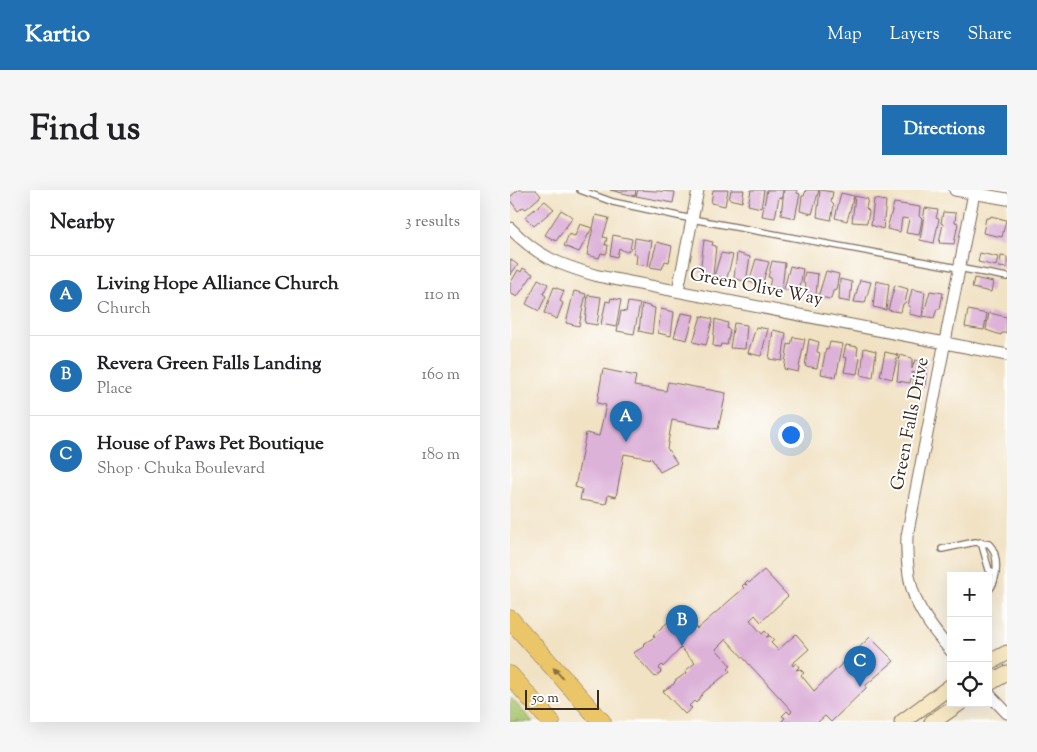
<!DOCTYPE html>
<html lang="en">
<head>
<meta charset="utf-8">
<style>
	:root { --surface:#fff; --page:#f6f6f6; --text:#202124; --muted:#757577; --line:#e0e0e0; --accent:#1f6fb2 }
	body { margin:0; font-family:"Sorts Mill Goudy",serif; background:var(--page); color:var(--text) }
	.controls { position:absolute; right:15px; bottom:15px; display:grid; overflow:hidden; border-radius:0px; box-shadow:0 5px 20px #0002 }
	.controls button { width:45px; height:45px; display:grid; place-items:center; padding:0; border:0; border-bottom:1px solid var(--line); background:var(--surface); color:var(--text); font:25px sans-serif }
	.scale { position:absolute; left:15px; bottom:12px; width:74px; box-sizing:border-box; padding-left:5px; border:2px solid #3b2a1e; border-top:0; font-size:14px; line-height:18px; white-space:nowrap; color:#3b2a1e; -webkit-text-stroke:4px #fff; paint-order:stroke }
	.you { position:absolute; left:280px; top:244px; width:18px; height:18px; margin:-12px; border:4px solid #fff; border-radius:50%; background:#1a73e8; box-shadow:0 0 0 8px #1a73e833 }
	.badge { display:grid; place-items:center; width:32px; height:32px; border-radius:50%; background:var(--accent); color:#fff; font-size:16px; font-weight:700 }
	.pin { position:absolute; translate:-50% -41px; filter:drop-shadow(0 1px 2px #0008) }
	.pin::after { content:''; position:absolute; top:26px; width:18px; height:15px; background:inherit; clip-path:polygon(0 0,100% 0,50% 100%) }
	.list { margin:0; padding:0; list-style:none }
	h2 { display:flex; justify-content:space-between; align-items:center; height:65px; margin:0; padding:0 20px; font-size:21px }
	h2 small { font-size:16px; font-weight:400; color:var(--muted) }
	.list li { display:grid; grid-template-columns:32px 1fr auto; gap:15px; align-items:center; box-sizing:border-box; height:80px; padding:0 20px; border-top:1px solid var(--line) }
	.list b { display:block; font-size:19px; white-space:nowrap }
	.list p { margin:0; font-size:16px; white-space:nowrap; color:var(--muted) }
	.list em { font-size:16px; font-style:normal; color:var(--muted) }
	.icon { flex:none; width:28px; height:28px; fill:none; stroke:currentColor; stroke-width:2; stroke-linecap:round; stroke-linejoin:round }
	.map { position:relative; flex:none; width:497px; height:532px; overflow:hidden; border-radius:0px }
	header { display:flex; align-items:center; gap:30px; box-sizing:border-box; height:70px; padding:0 25px; background:var(--accent); color:#fff }
	header strong { font-size:24px }
	nav { display:flex; gap:28px; margin-inline-start:auto; font-size:18px }
	.intro { display:flex; align-items:center; justify-content:space-between; box-sizing:border-box; height:120px; padding:0 30px }
	h1 { margin:0; font-size:35px }
	.button { padding:12px 22px; border-radius:0px; background:var(--accent); color:#fff; font-size:18px; font-weight:700 }
	main { display:flex; gap:30px; padding:0 30px }
	aside { flex:1; background:var(--surface); border-radius:0px; box-shadow:0 5px 20px #0002 }
	.map>svg:first-child { display:block }
	.grass { fill:url(#grass-tufts); stroke:#707744 }
	.building { fill:#ddb2d9 }
	.lines { fill:none; stroke-linecap:round; stroke-linejoin:round }
	.lane-casing { stroke:#7b6a58; stroke-width:8 }
	.street-casing { stroke:#7b6a58; stroke-width:13 }
	.secondary-casing { stroke:#7b6a58; stroke-width:17 }
	.primary-casing { stroke:#7b6a58; stroke-width:19 }
	.lane { stroke:#fff; stroke-width:5.5 }
	.street { stroke:#fff; stroke-width:11 }
	.secondary { stroke:#f7e8c3; stroke-width:15 }
	.primary { stroke:#ebc669; stroke-width:18 }
	.oneway { fill:#8a7040 }
	.labels { text-anchor:middle; dominant-baseline:central; stroke-width:4; stroke-linejoin:round; paint-order:stroke }
	.street-label { font-size:18px; fill:#3b2a1e; stroke:#fff }
</style>
</head>
<body>
<header>
<strong>Kartio</strong>
<nav><a>Map</a><a>Layers</a><a>Share</a></nav>
</header>
<div class="intro"><h1>Find us</h1><a class="button">Directions</a></div>
<main>
<aside>
<h2>Nearby<small>3 results</small></h2>
<ul class="list">
<li><span class="badge">A</span><div><b>Living Hope Alliance Church</b><p>Church</p></div><em>110 m</em></li>
<li><span class="badge">B</span><div><b>Revera Green Falls Landing</b><p>Place</p></div><em>160 m</em></li>
<li><span class="badge">C</span><div><b>House of Paws Pet Boutique</b><p>Shop · Chuka Boulevard</p></div><em>180 m</em></li>
</ul>
</aside>
<div class="map">
<svg width="497" height="532" viewBox="0 0 497 532">
	<defs>
		<pattern id="grass-tufts" width="24" height="20" patternUnits="userSpaceOnUse" patternTransform="scale(1.25)"><rect width="24" height="20" fill="#a6c46b"/><path d="M3 7l-1-3M5 7V3M7 7l1-3M15 17l-1-3M17 17v-4M19 17l1-3" fill="none" stroke="#889f57"/></pattern>
	</defs>
	<rect width="100%" height="100%" fill="#fff"/>
	<filter id="ink" filterUnits="userSpaceOnUse"><feTurbulence type="fractalNoise" baseFrequency=".02" numOctaves="2"/><feDisplacementMap in="SourceGraphic" scale="10" xChannelSelector="R" yChannelSelector="G"/><feConvolveMatrix kernelMatrix="1 2 1 2 8 2 1 2 1" color-interpolation-filters="sRGB"/></filter>
	<filter id="wash" filterUnits="userSpaceOnUse"><feTurbulence type="fractalNoise" baseFrequency=".0096" numOctaves="4" result="noise"/><feDisplacementMap in="SourceGraphic" scale="20" xChannelSelector="R" yChannelSelector="G"/><feGaussianBlur stdDeviation="1.12" result="paint"/><feColorMatrix in="noise" values="0 0 0 0 0 0 0 0 0 0 0 0 0 0 0 0 0 1.4 0 .05"/><feComposite in="paint" operator="in"/></filter>
	<g filter="url(#wash)">
		<rect width="100%" height="100%" fill="#f1e2c4"/>
		<path class="grass" d="M0,507L23,532H0Z"/>
		<g id="blocks">
			<path class="building" d="M8,0H26L31,6L16,19L13,17L8,21L0,10V7Z
				M100,0H126L125,6Z
				M128,0L165,2L163,13L126,6Z
				M203,0H218L215,16L201,13Z
				M221,0H234L232,12L219,9Z
				M241,0H254L251,18L238,15Z
				M257,0H273L272,8L269,7L265,28L252,26Z
				M274,0H287V3L290,4L285,28L271,25Z
				M296,0H309L302,24L290,21L292,6H294Z
				M310,0L323,2L321,12L324,15L321,30L307,27Z
				M331,3L344,6L337,31L325,28Z
				M345,6L358,9L356,18L359,21L357,33L342,32Z
				M364,9L376,11L373,39L361,35Z
				M35,11L44,19L24,36L15,27Z
				M384,13L410,17L409,26L412,29L409,45L396,43L399,29L392,28L390,42L377,39Z
				M415,18L428,20L426,28L429,29L424,53L410,50Z
				M51,20L63,27L46,51L35,45Z
				M433,22L446,23L445,32L448,33L444,54L429,53L433,34L431,33Z
				M86,25L99,28L93,47L97,48L95,55H98L97,62L96,64L91,63L89,68L77,65Z
				M481,26L496,30L492,47L473,43L476,28H480Z
				M70,34L82,38L69,62L54,56L59,44L65,46Z
				M103,45L122,49L120,60L116,62L109,58L107,67L100,65Z
				M125,48L142,51L138,76L126,74L127,65L123,64Z
				M194,50L203,52L202,55L206,56L203,86L190,82Z
				M147,52L162,56L159,72L155,71L152,79L140,77Z
				M211,63L223,65L217,88L204,86Z
				M227,63L240,67L236,92L224,88Z
				M470,63L488,67L486,76L468,72Z
				M491,66L497,67V78L489,77Z
				M0,69L8,75L0,85Z
				M246,69L259,72L252,95L239,92Z
				M262,71L275,73L272,99L259,97L261,88L258,87Z
				M280,76L293,79L291,92L285,102L274,99Z
				M13,78L23,84L7,107L0,103V94L8,80L11,82Z
				M316,81L329,84L326,100L323,101L321,109L308,107Z
				M295,82L308,84L306,105L294,103L296,94L293,93Z
				M464,88L483,92L481,102L462,98Z
				M28,89L38,94L33,104L36,106L29,121L16,114Z
				M330,89L342,92L340,112L329,110Z
				M350,90L361,92L355,113L344,112Z
				M366,91L379,94L376,120L363,117Z
				M385,95L398,99L395,113L393,114L391,122H389L378,120Z
				M44,97L54,101L50,111L53,113L47,129L34,123Z
				M402,99L415,102L412,127L399,124L400,116H398Z
				M64,101L76,104L69,136L56,133Z
				M420,101L433,103L430,119H427L424,128L413,126Z
				M78,105L91,107L87,135L75,133Z
				M101,108L111,110L106,137L91,134L96,111L100,112Z
				M118,112L130,114L124,144L107,141L111,121L116,122Z
				M132,114L145,118L142,144L129,141Z
				M151,119L164,122L161,146L148,143Z
				M458,120L477,124L474,140L455,137Z
				M171,123L184,125L177,150L164,147Z
				M479,123L497,127L496,143H492L491,145L476,140Z
				M191,126L203,129L196,155L183,152Z
				M205,129L218,133L217,138L220,141L217,155L211,154L210,157L203,156Z
				M224,133L237,135L235,159L220,158Z
				M246,137L258,139L251,166L238,163Z
				M263,140L276,143L272,171L259,169Z
				M283,147L295,149L288,182L274,179L278,154L281,155Z
				M299,149L309,152L307,162L310,163L307,178L295,176Z
				M320,152L333,154L326,187L311,184L316,159L318,160Z
				M336,155L348,157L347,165L350,168L347,184L334,182L337,168L333,167Z
				M354,158L366,161L363,188L351,185Z
				M375,162L388,165L382,189L370,186Z
				M390,165L402,168V179L405,170L417,172L415,197L403,194L405,183L402,182L400,193L387,191Z
				M93,179L126,186L124,196L156,201L158,192L216,203L208,239L162,230L157,258L167,273L150,282L142,269L114,264L106,307L98,305L96,314L70,310L72,299L65,297L76,243L89,246L96,215L87,213Z
				M254,380L278,406L251,432L245,425L240,430L252,444L255,441L259,445L256,447L260,446L264,450L261,453L268,460L286,444L299,459L282,474L283,476L286,473L289,477L286,480L290,479L294,483L291,485L304,501L360,447L384,471L356,495V498L321,532L315,526L308,532H271L275,528L272,526L277,521L280,524L282,521L216,449L206,459L221,476L218,479L220,481L194,502L186,513L184,511L179,516L182,518L175,524L153,501L164,494L165,491L176,483L175,481L185,473L171,458L153,477L152,475L149,478L151,482L145,487L123,463L135,456L133,454L145,447L143,445L165,426L169,431L175,425L187,439L234,398L232,396L234,394L237,395L235,393L237,391L239,393Z"/>
		</g>
	</g>
	<g filter="url(#ink)">
		<use href="#blocks" fill-opacity="0" stroke="#7b6a58" stroke-width="1"/>
		<g class="lines">
			<g class="lane-casing">
				<path id="lane" d="M70,0L103,12L182,29L497,87
					M471,352L479,380L486,383
					M432,359L465,352L479,354C489,364 489,390 478,401"/>
			</g>
			<g class="street-casing">
				<path id="street" d="M445,0L497,9
					M0,38C28,67 50,75 88,86L497,165
					M168,100L188,0
					M441,461C407,421 395,400 397,346L464,3
					M478,503L497,523"/>
			</g>
			<g class="secondary-casing">
				<path id="secondary" d="M478,473L497,463
					M478,494L497,483
					M392,532L441,496
					M422,532L450,513"/>
			</g>
			<g class="primary-casing">
				<path id="primary" d="M0,429L92,532
					M0,485L41,532"/>
			</g>
			<use href="#lane" class="lane"/>
			<use href="#street" class="street"/>
			<use href="#secondary" class="secondary"/>
			<use href="#primary" class="primary"/>
		</g>
		<defs><path id="oneway-solid" d="M-6-.8H1V-3.2L6.5 0L1 3.2V.8H-6Z" transform="scale(1.25)"/></defs>
		<use class="oneway" href="#oneway-solid" transform="translate(48 483) rotate(-132)"/>
	</g>
	<g class="labels">
		<g class="street-label">
			<text transform="translate(246 98) rotate(11)">Green Olive Way</text>
			<text transform="translate(401 234) rotate(-79)">Green Falls Drive</text>
		</g>
	</g>
</svg>
<div class="controls">
<button>+</button>
<button>−</button>
<button><svg class="icon" aria-label="locate" viewBox="0 0 24 24"><circle cx="12" cy="12" r="6"/><path d="M12 2v4M12 18v4M2 12h4M18 12h4"/></svg></button>
</div>
<div class="scale">50 m</div>
<div class="you"></div>
<div class="pin badge" style="left:116px;top:252px">A</div>
<div class="pin badge" style="left:172px;top:456px">B</div>
<div class="pin badge" style="left:350px;top:497px">C</div>
</div>
</main>
</body>
</html>
